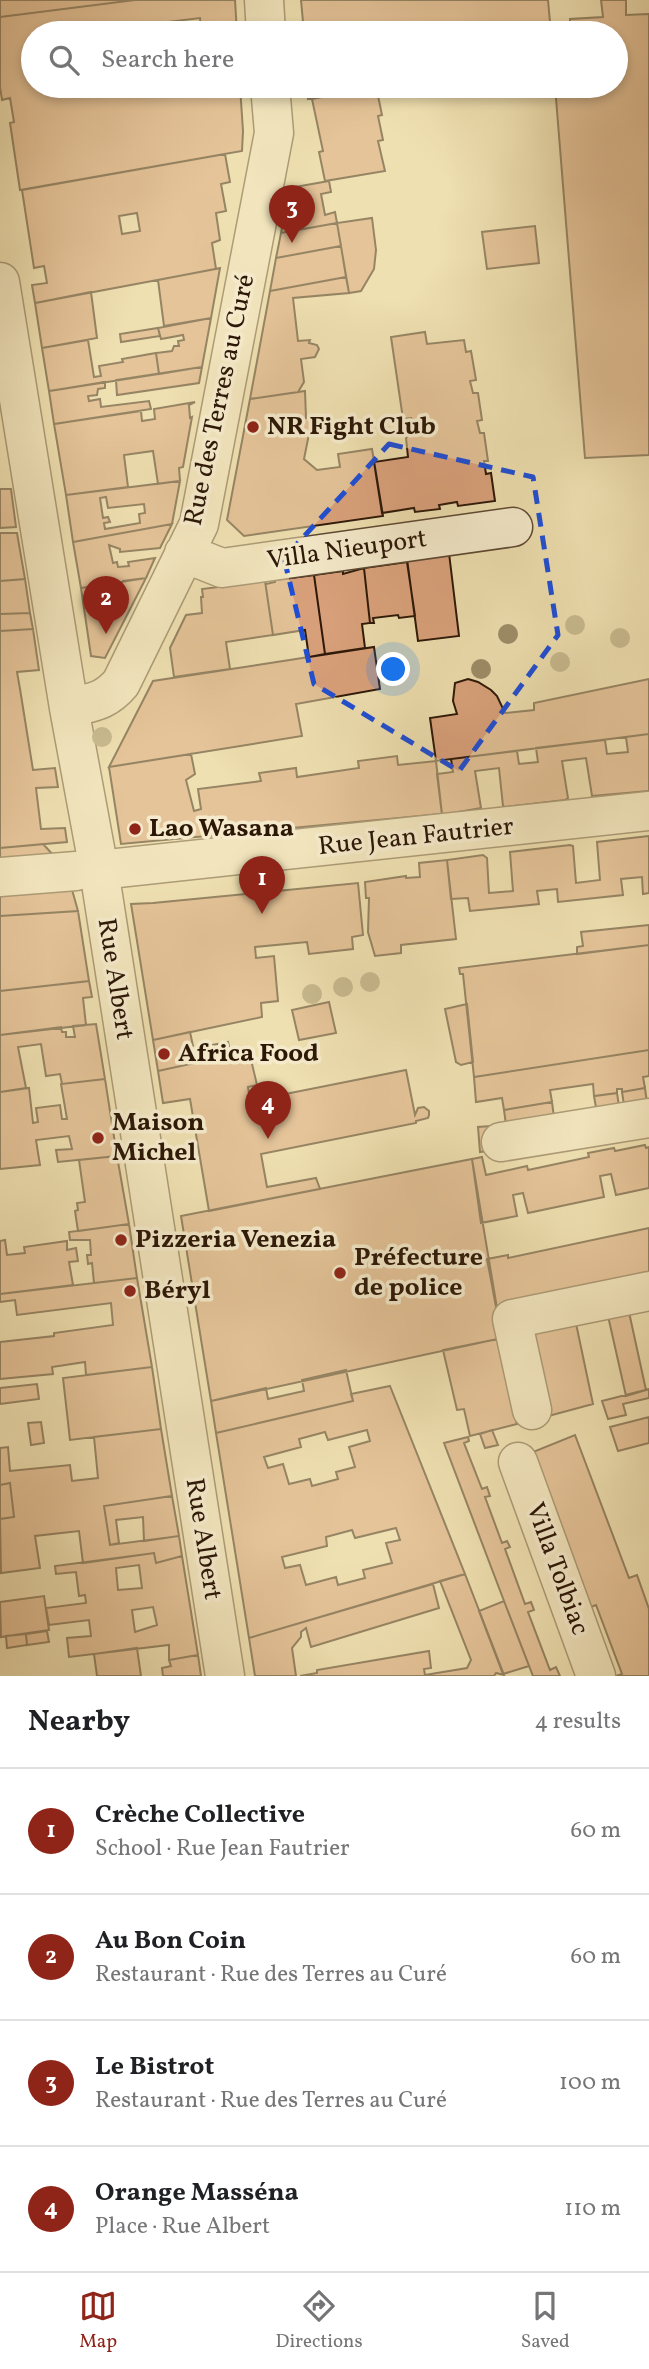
<!DOCTYPE html>
<html lang="en">
<head>
<meta charset="utf-8">
<style>
	:root { --surface:#fff; --page:#f2f2f2; --text:#202124; --muted:#757577; --line:#e0e0e0; --accent:#8f2418 }
	body { margin:0; font-family:Vollkorn,serif; background:var(--page); color:var(--text) }
	.you { position:absolute; left:394px; top:670px; width:24px; height:24px; margin:-18px; border:5px solid #fff; border-radius:50%; background:#1a73e8; box-shadow:0 0 0 10px #1a73e833 }
	.badge { display:grid; place-items:center; width:46px; height:46px; border-radius:50%; background:var(--accent); color:#fff; font-size:23px; font-weight:700 }
	.pin { position:absolute; translate:-50% -58px; filter:drop-shadow(0 2px 4px #0008) }
	.pin::after { content:''; position:absolute; top:37px; width:24px; height:21px; background:inherit; clip-path:polygon(0 0,100% 0,50% 100%) }
	.list { margin:0; padding:0; list-style:none }
	h2 { display:flex; justify-content:space-between; align-items:center; height:91px; margin:0; padding:0 28px; font-size:30px }
	h2 small { font-size:23px; font-weight:400; color:var(--muted) }
	.list li { display:grid; grid-template-columns:46px 1fr auto; gap:21px; align-items:center; box-sizing:border-box; height:126px; padding:0 28px; border-top:2px solid var(--line) }
	.list b { display:block; font-size:26px; white-space:nowrap }
	.list p { margin:0; font-size:23px; white-space:nowrap; color:var(--muted) }
	.list em { font-size:23px; font-style:normal; color:var(--muted) }
	.icon { flex:none; width:38px; height:38px; fill:none; stroke:currentColor; stroke-width:2; stroke-linecap:round; stroke-linejoin:round }
	.map { position:relative; flex:none; width:649px; height:1676px; overflow:hidden }
	.search { position:absolute; background:var(--surface); box-shadow:0 4px 10px #0003; left:21px; right:21px; top:21px; height:77px; display:flex; align-items:center; gap:18px; box-sizing:border-box; padding:0 24px; border-radius:38px; color:var(--muted); font-size:26px }
	.sheet { height:595px; background:var(--surface) }
	nav { display:flex; justify-content:space-around; align-items:center; box-sizing:border-box; height:98px; border-top:2px solid var(--line); background:var(--surface); font-size:19px; color:var(--muted) }
	nav a { display:grid; justify-items:center; gap:4px }
	nav .on { color:var(--accent) }
	.map>svg:first-child { display:block }
	.building { fill:#daa27c; stroke:#2c1707; stroke-width:2; fill-rule:evenodd }
	.lines { fill:none; stroke-linecap:round; stroke-linejoin:round }
	.minor-casing { stroke:#5d4932; stroke-width:41 }
	.minor { stroke:#f5ebcc; stroke-width:38 }
	.tree { fill:#9c8e68 }
	.marked { fill:none; stroke:#1d4ed8; stroke-width:5; stroke-dasharray:14 9; stroke-linejoin:round }
	.poi-dot { fill:#8f2418; stroke:#f5ebcc; stroke-width:2.5 }
	.labels { text-anchor:middle; dominant-baseline:central; stroke-width:7; stroke-linejoin:round; paint-order:stroke }
	.street-label { font-size:26px; fill:#2c1707; stroke:#f5ebcc }
	.poi-label { font-size:26px; font-weight:bold; fill:#2c1707; stroke:#f5ebcc; text-anchor:start }
</style>
</head>
<body>
<div class="map">
<svg width="649" height="1676" viewBox="0 0 649 1676">
	<rect width="100%" height="100%" fill="#efe0b1"/>
	<filter id="stains"><feTurbulence type="fractalNoise" baseFrequency=".00286" numOctaves="4"/><feColorMatrix values="0 0 0 0 .2 0 0 0 0 .09 0 0 0 0 .02 0 0 0 .5 -.17"/></filter>
	<radialGradient id="worn" r=".72"><stop offset=".6" stop-color="#630" stop-opacity="0"/><stop offset="1" stop-color="#630" stop-opacity=".3"/></radialGradient>
	<path class="building" d="M0,0H135L0,17Z
		M135,0H235L237,33H201L200,18L167,22L168,27H162V33H33V86H240L243,131L242,151L20,190L10,123L14,122L10,98L2,100L0,87V17Z
		M301,0H548L551,33H304Z
		M601,0H626V15L649,14V455L585,458L555,86H616V33H551L550,26L570,24V19L603,17Z
		M307,86H375L308,99Z
		M376,86L382,115L378,116L383,140L378,141L385,171L325,181L319,152L323,151L312,99Z
		M225,154L230,182L221,184L226,211L216,213L220,240L212,243L216,269L35,303L32,285L47,283L44,266L34,268L22,190ZM137,213L140,231L122,234L119,216Z
		M329,181L331,192L321,194L325,215L335,212L337,223L281,233L289,188Z
		M372,218L376,250L374,269L361,291L349,293L337,223Z
		M337,223L341,246L276,258L281,233Z
		M535,226L539,263L487,269L482,232Z
		M341,246L346,277L270,291L276,258Z
		M220,268L211,318L164,326L158,280Z
		M346,277L349,293L293,298L298,341L310,340L309,343L317,345L319,349L315,357L301,359L304,382L298,392L250,399L270,291Z
		M91,292L97,338L42,348L35,303Z
		M211,318L202,367L159,374L156,353L172,351L174,346H179L178,341L184,340L183,335L161,339L158,328Z
		M158,328L160,336L121,342L120,334Z
		M425,332L427,344L464,340L466,352L471,351L476,380L470,381L473,393H478L482,420L477,421L480,433H484L488,461H484L486,474L491,473L495,501L458,506L457,502L439,505L440,509L415,512L414,508L382,513L374,462L408,457L406,438L413,430L411,418L403,419L391,337Z
		M88,340L94,377L101,376L99,366L123,362L122,359L156,353L159,374L49,391L42,348Z
		M202,367L199,383L117,395L116,380Z
		M105,382V388L98,389L97,395L88,396L89,401L100,399L101,407L149,401L151,409L54,424L49,391Z
		M305,391L306,418L312,419L304,459L317,470L340,467L338,454L372,449L383,516L244,536L227,520L250,399Z
		M195,402L189,405L190,418L192,417L183,467L179,468L180,481L158,484L153,451L124,455L128,487L66,495L54,424L141,411L142,421L155,419L154,409Z
		M180,481L172,524L73,542L66,495ZM106,497L108,508L144,504L145,513L139,514L140,523L105,529L104,523L110,522L108,517L103,518L100,498Z
		M0,489H11L16,527L0,528Z
		M172,524L160,548L120,552V549L109,545L113,563L117,562L118,567L129,566L128,562L155,558L146,578L81,588L73,542Z
		M0,533H17L25,579L0,581Z
		M449,553L459,636L418,641L407,559Z
		M407,562L415,616L399,618L398,615L373,618L374,623H370L364,568Z
		M364,568L370,623L362,624L365,648L325,654L314,575L343,571V574Z
		M314,575L325,654L309,657L305,630L273,635L265,581L266,584L275,582V580Z
		M146,578L105,658L91,656L81,588L108,584L110,593L118,592L123,581Z
		M25,579L30,613L0,614V581Z
		M265,581L273,635L226,642L230,669L174,677L170,648L186,615L202,613L201,597H203L202,589Z
		M30,613L33,629L0,631V614Z
		M33,629L39,670L17,672L20,689L33,770L55,768L58,787L36,788L41,829L65,828L67,842L0,848V631Z
		M374,647L380,689L296,704L302,736L109,767L153,681Z
		M468,679L478,682L491,690L497,696L505,713L534,710V703L649,679V734L436,761L430,718L457,714L453,701L455,683Z
		M649,734V791L592,796L586,758L562,761L568,798L565,800L505,807L503,806L499,768L475,771L481,808L442,815L437,774L453,772L451,759L517,751L519,764L538,762L536,748L605,740L607,754L628,752L626,737Z
		M191,754L195,774L186,780L194,811L201,809L198,789L261,781L259,773L296,768L297,777L359,768L358,761L397,756L398,765L436,761L442,814L121,844L109,767Z
		M649,836V893L643,894L642,877L621,879L623,895L558,902L557,889L537,891L539,904L470,911L468,898L451,899L447,860L483,855L487,858L489,893L513,891L510,852L570,845L573,846L576,883L600,880L597,842Z
		M43,844L55,857L0,869V848Z
		M447,860L456,939L401,945V953L375,956L368,932L369,898H366L365,882L406,876V878L420,877L419,863Z
		M358,883L363,935L352,937L353,949L309,954L307,942L255,947L256,958L274,956L278,1001L261,1003L262,1017L153,1040L131,904L153,903Z
		M71,886L78,911L0,916V887Z
		M78,911L89,981L0,991V916Z
		M649,925V945L577,954V947L583,946L581,932Z
		M649,945V1050L474,1077L463,974H460L459,968Z
		M89,981L92,997L83,998L86,1025L0,1035V991Z
		M329,1002L336,1033L299,1040L292,1010Z
		M467,1004L473,1062L461,1065L456,1062L445,1009Z
		M96,1024L105,1079L62,1084L60,1074L46,1076L41,1044L18,1047L26,1088L0,1092V1035L61,1027L62,1032H66V1037H75L73,1026Z
		M190,1032L193,1046L189,1050L194,1053L197,1048L228,1042L231,1055L158,1071L153,1040Z
		M649,1050V1076L643,1077L645,1088L622,1092V1089H617V1093L594,1096L593,1084L550,1090L552,1102L504,1110L502,1098L476,1102L474,1077Z
		M249,1051L257,1085L248,1087L250,1101L406,1070L415,1115L418,1108L424,1107L429,1111V1115L428,1118L416,1121V1123L261,1154L267,1187L316,1178L320,1189L209,1211L190,1099L163,1103L158,1071Z
		M105,1079L117,1156L58,1162L56,1150L72,1149L69,1136L36,1140L40,1165L0,1169V1092L29,1088L33,1123L38,1122L36,1108L60,1105L62,1119H67L61,1084Z
		M645,1088L648,1111L598,1119L594,1096L617,1093L619,1106L624,1105L622,1092Z
		M552,1102L555,1125L507,1132L504,1110Z
		M491,1126L494,1150L480,1152L478,1127Z
		M645,1145L646,1148L649,1147V1188L616,1195L611,1174L600,1176L604,1197L528,1213L523,1193L513,1195L517,1216L481,1223L472,1159L482,1157L486,1175L527,1166L528,1170L589,1157L588,1153L614,1148L615,1151Z
		M117,1156L129,1224L78,1231L75,1211L78,1210L77,1203L85,1202L79,1160Z
		M472,1159L502,1338L211,1401L181,1216Z
		M129,1224L137,1278L94,1283L92,1263L88,1264L87,1255H91L90,1240H70L69,1232Z
		M649,1228V1277L497,1312L487,1259L508,1255V1258Z
		M5,1240L7,1255L25,1253L24,1247L67,1241V1250L76,1248L78,1261L69,1262L73,1285L0,1294V1241Z
		M137,1278L152,1367L86,1375L85,1362L52,1367L53,1374L0,1379V1342L54,1336V1333L113,1325L111,1303L17,1315L15,1300L0,1302V1294Z
		M627,1303L646,1390L626,1396L606,1307Z
		M574,1314L593,1404L541,1418L520,1325Z
		M498,1339L517,1424L470,1436L464,1409L457,1410L443,1350Z
		M152,1367L161,1429L70,1440L63,1378Z
		M346,1370L353,1401L216,1433L211,1401L266,1388L268,1399L304,1391L302,1380Z
		M37,1384L39,1399L0,1404V1388Z
		M390,1386L465,1574L249,1638L216,1433L353,1401L351,1394ZM367,1430L370,1441L349,1447L355,1467L336,1472L338,1479L312,1486L310,1479L289,1484L283,1464L268,1468L264,1457L301,1447L299,1439L325,1432L328,1440ZM396,1528L400,1540L386,1543L392,1563L363,1570L365,1578L338,1585L336,1577L306,1585L300,1565L285,1568L282,1557L327,1546L326,1537L352,1530L355,1538Z
		M649,1389V1398L623,1404L626,1415L608,1419L602,1401Z
		M649,1417V1443L618,1451L610,1427Z
		M41,1422L44,1443L31,1445L28,1423Z
		M161,1429L172,1496L104,1506L110,1545L179,1536L182,1556L156,1563L154,1553L83,1563L79,1531L35,1536L40,1568L1,1573L0,1519L14,1517L10,1483L0,1485V1448L8,1447L10,1471L70,1465L72,1481L98,1478L94,1437Z
		M492,1430L498,1445L485,1448L480,1434Z
		M575,1435L629,1578L637,1575L649,1609V1676H616L622,1674L596,1605L586,1609L528,1454Z
		M468,1437L469,1441L464,1443L482,1489L487,1487L490,1496L485,1497L502,1543L507,1541L510,1547L505,1549L525,1604L531,1602L534,1610L528,1612L550,1670L556,1667L560,1676H533L504,1601L444,1443Z
		M10,1483L14,1517L0,1519V1485Z
		M172,1496L179,1536L144,1541L143,1517L116,1520L119,1543L110,1545L104,1506Z
		M154,1553L156,1563L182,1556L198,1655L169,1660V1645L69,1657L67,1638L91,1636L89,1620L49,1625L46,1608L86,1603L85,1595L79,1596L76,1572L56,1574L55,1566ZM139,1565L142,1588L118,1590L116,1568ZM153,1607L157,1625L135,1632L132,1610Z
		M465,1574L504,1675L496,1673L494,1676H300L317,1673V1670L429,1651L431,1668L424,1669L425,1675L467,1668L471,1660L440,1581Z
		M433,1584L439,1608L311,1647L306,1628L301,1632V1637L292,1648L296,1676H255L249,1638Z
		M44,1596L49,1630L1,1637L0,1602Z
		M504,1601L529,1666L503,1674L479,1611Z
		M47,1631L49,1642L27,1645L26,1634Z
		M26,1634L27,1645L7,1648L6,1636Z
		M137,1648L141,1676H97L94,1654Z
		M198,1655L201,1676H163L162,1668L171,1666L169,1660Z"/>
	<g class="lines">
		<g class="minor-casing">
			<path id="minor" d="M264,0L266,33
				M0,282L69,708L99,870L225,1676
				M184,553L222,568L513,527
				M69,708C92,702 105,702 121,683L199,524L274,133L270,86
				M99,870L649,811
				M0,877L76,871
				M501,1142L649,1118
				M532,1410L512,1319L649,1291
				M518,1462L596,1676"/>
		</g>
		<use href="#minor" class="minor"/>
	</g>
	<g class="tree">
		<circle cx="575" cy="625" r="10"/>
		<circle cx="508" cy="634" r="10"/>
		<circle cx="620" cy="638" r="10"/>
		<circle cx="560" cy="662" r="10"/>
		<circle cx="481" cy="669" r="10"/>
		<circle cx="102" cy="737" r="10"/>
		<circle cx="370" cy="982" r="10"/>
		<circle cx="343" cy="987" r="10"/>
		<circle cx="312" cy="994" r="10"/>
	</g>
	<path d="M0 0H649V1676H0ZM389,444L533,477L558,635L459,771L314,684L284,558Z" fill="#efe0b1" fill-opacity=".55" fill-rule="evenodd"/>
	<path class="marked" d="M389,444L533,477L558,635L459,771L314,684L284,558Z"/>
	<g class="poi-dot">
		<circle cx="253" cy="427" r="7"/>
		<circle cx="135" cy="829" r="7"/>
		<circle cx="164" cy="1054" r="7"/>
		<circle cx="98" cy="1138" r="7"/>
		<circle cx="121" cy="1240" r="7"/>
		<circle cx="340" cy="1273" r="7"/>
		<circle cx="130" cy="1291" r="7"/>
	</g>
	<g class="labels">
		<g class="street-label">
			<text transform="translate(220 400) rotate(-78)">Rue des Terres au Curé</text>
			<text transform="translate(347 550) rotate(-8)">Villa Nieuport</text>
			<text transform="translate(416 837) rotate(-6)">Rue Jean Fautrier</text>
			<text transform="translate(115 979) rotate(81)">Rue Albert</text>
			<text transform="translate(203 1539) rotate(81)">Rue Albert</text>
			<text transform="translate(557 1569) rotate(70)">Villa Tolbiac</text>
		</g>
		<g class="poi-label">
			<text x="267" y="427">NR Fight Club</text>
			<text x="149" y="829">Lao Wasana</text>
			<text x="178" y="1054">Africa Food</text>
			<text x="112" y="1123">Maison<tspan x="112" dy="30">Michel</tspan></text>
			<text x="135" y="1240">Pizzeria Venezia</text>
			<text x="354" y="1258">Préfecture<tspan x="354" dy="30">de police</tspan></text>
			<text x="144" y="1291">Béryl</text>
		</g>
	</g>
	<rect width="100%" height="100%" filter="url(#stains)"/>
	<rect width="100%" height="100%" fill="url(#worn)"/>
</svg>
<div class="you"></div>
<div class="pin badge" style="left:262px;top:914px">1</div>
<div class="pin badge" style="left:106px;top:634px">2</div>
<div class="pin badge" style="left:292px;top:243px">3</div>
<div class="pin badge" style="left:268px;top:1139px">4</div>
<div class="search"><svg class="icon" aria-label="search" viewBox="0 0 24 24"><circle cx="10" cy="10" r="6"/><path d="M15 15l6 6"/></svg>Search here</div>
</div>
<section class="sheet">
<h2>Nearby<small>4 results</small></h2>
<ul class="list">
<li><span class="badge">1</span><div><b>Crèche Collective</b><p>School · Rue Jean Fautrier</p></div><em>60 m</em></li>
<li><span class="badge">2</span><div><b>Au Bon Coin</b><p>Restaurant · Rue des Terres au Curé</p></div><em>60 m</em></li>
<li><span class="badge">3</span><div><b>Le Bistrot</b><p>Restaurant · Rue des Terres au Curé</p></div><em>100 m</em></li>
<li><span class="badge">4</span><div><b>Orange Masséna</b><p>Place · Rue Albert</p></div><em>110 m</em></li>
</ul>
</section>
<nav>
<a class="on"><svg class="icon" aria-label="map" viewBox="0 0 24 24"><path d="M3 6l6-2 6 2 6-2v14l-6 2-6-2-6 2zM9 4v14M15 6v14"/></svg>Map</a>
<a><svg class="icon" aria-label="directions" viewBox="0 0 24 24"><path d="M12 3l9 9-9 9-9-9zM9 14v-3h6M13 9l2 2-2 2"/></svg>Directions</a>
<a><svg class="icon" aria-label="saved" viewBox="0 0 24 24"><path d="M7 4h10v16l-5-4-5 4z"/></svg>Saved</a>
</nav>
</body>
</html>
